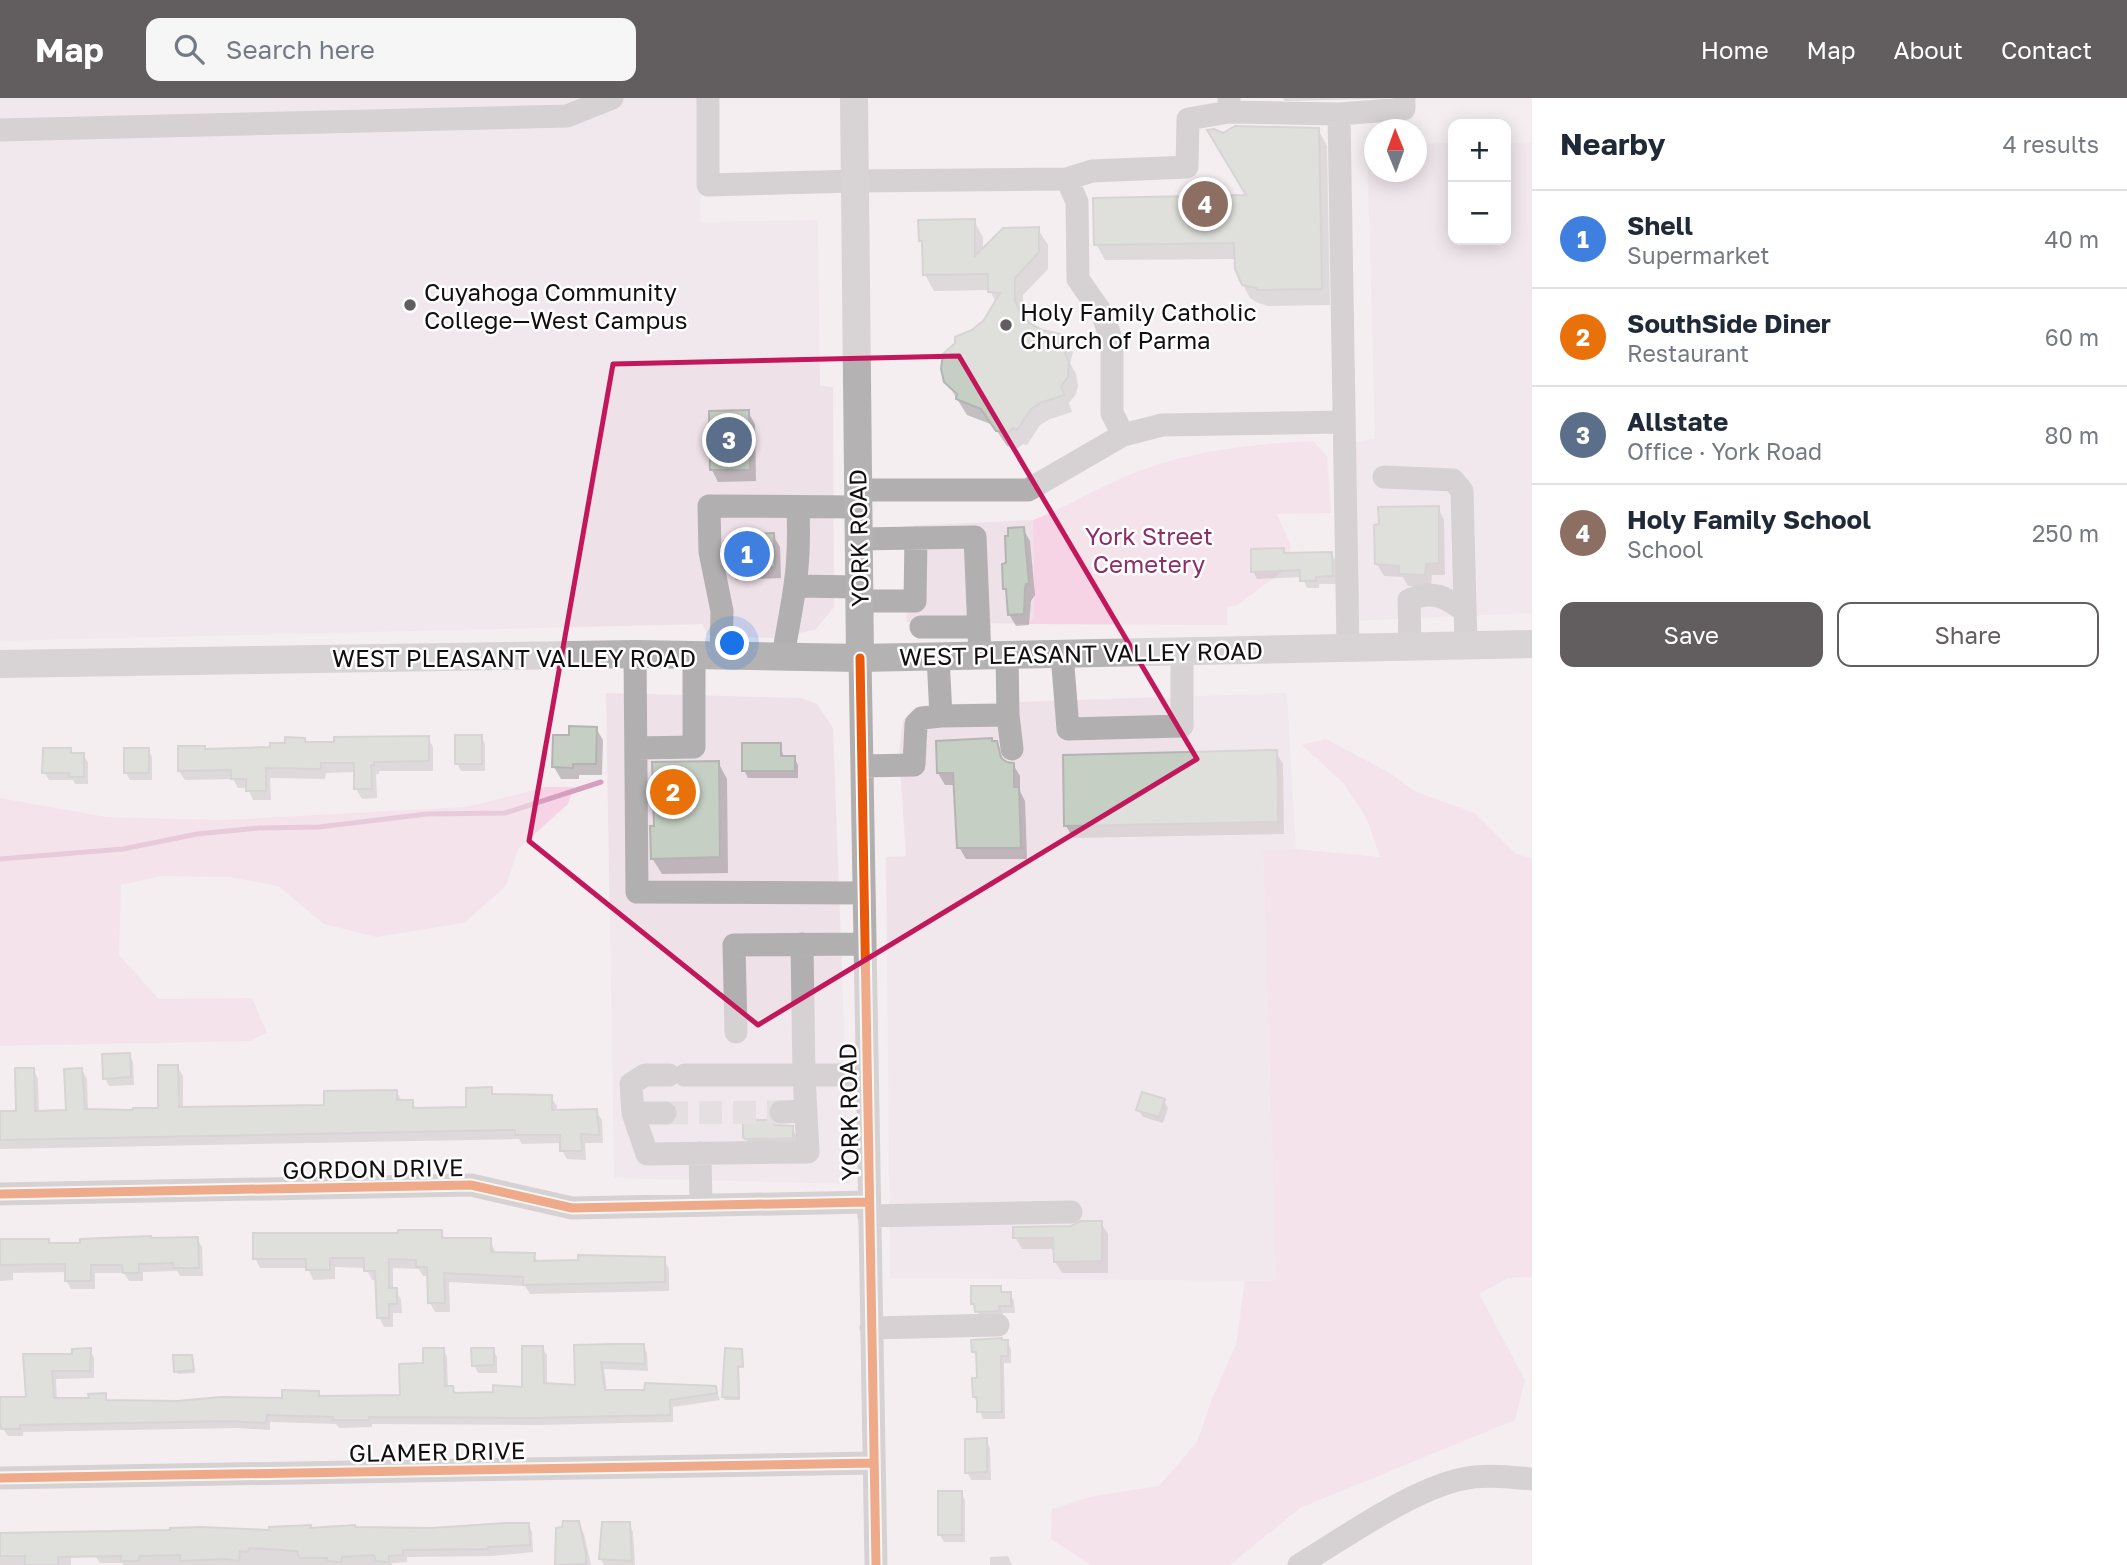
<!DOCTYPE html>
<html lang="en">
<head>
<meta charset="utf-8">
<style>
	:root { --surface:#fff; --page:#f6f6f7; --text:#1f2937; --muted:#747a83; --line:#e0e1e3; --accent:#625d5f }
	body { margin:0; font-family:"Golos Text",sans-serif; background:var(--page); color:var(--text) }
	.controls { position:absolute; right:21px; top:21px; display:grid; overflow:hidden; border-radius:14px; box-shadow:0 4px 18px #0003 }
	.controls button { width:63px; height:63px; display:grid; place-items:center; padding:0; border:0; border-bottom:2px solid var(--line); background:var(--surface); color:var(--text); font:35px sans-serif }
	.compass { position:absolute; left:1364px; top:21px; width:63px; height:63px; border-radius:50%; background:var(--surface); box-shadow:0 4px 18px #0003; rotate:359deg }
	.you { position:absolute; left:733px; top:546px; width:24px; height:24px; margin:-18px; border:5px solid #fff; border-radius:50%; background:#1a73e8; box-shadow:0 0 0 10px #1a73e833 }
	.badge { display:grid; place-items:center; width:46px; height:46px; border-radius:50%; background:var(--accent); color:#fff; font-size:23px; font-weight:700 }
	.pin { position:absolute; translate:-50% -50%; border:4px solid #fff; box-shadow:0 2px 7px #0006 }
	.list { margin:0; padding:0; list-style:none }
	h2 { display:flex; justify-content:space-between; align-items:center; height:91px; margin:0; padding:0 28px; font-size:30px }
	h2 small { font-size:23px; font-weight:400; color:var(--muted) }
	.list li { display:grid; grid-template-columns:46px 1fr auto; gap:21px; align-items:center; box-sizing:border-box; height:98px; padding:0 28px; border-top:2px solid var(--line) }
	.list b { display:block; font-size:26px; white-space:nowrap }
	.list p { margin:0; font-size:23px; white-space:nowrap; color:var(--muted) }
	.list em { font-size:23px; font-style:normal; color:var(--muted) }
	.actions { display:flex; gap:14px; padding:21px 28px }
	.actions a { flex:1; padding:16px 0; border:2px solid var(--accent); border-radius:14px; text-align:center; font-size:24px; color:var(--accent) }
	.actions .main { background:var(--accent); color:#fff }
	.icon { flex:none; width:38px; height:38px; fill:none; stroke:currentColor; stroke-width:2; stroke-linecap:round; stroke-linejoin:round }
	.map { position:relative; flex:none; width:1532px; height:1467px; overflow:hidden }
	header { display:flex; align-items:center; gap:42px; box-sizing:border-box; height:98px; padding:0 35px; background:var(--accent); color:#fff }
	header strong { font-size:33px }
	nav { display:flex; gap:38px; margin-inline-start:auto; font-size:24px }
	.search { width:490px; height:63px; background:var(--page); display:flex; align-items:center; gap:18px; box-sizing:border-box; padding:0 24px; border-radius:14px; color:var(--muted); font-size:26px }
	main { display:flex }
	aside { flex:1; background:var(--surface) }
	.map>svg:first-child { display:block }
	.built { fill:#eee1e8 }
	.green { fill:#f6d4e6 }
	.shadow { fill:#0003 }
	.lines { fill:none; stroke-linecap:round; stroke-linejoin:round }
	.stream { stroke:#d79fbe; stroke-width:5 }
	.building { fill:#c5cfc3; stroke:#b5b4b4; stroke-width:2 }
	.minor-tunnel { stroke:#d2cdcf; stroke-width:23; stroke-dasharray:23 11; stroke-linecap:butt }
	.minor { stroke:#b2afb0; stroke-width:23 }
	.major { stroke:#b5b2b4; stroke-width:28 }
	.cycleway-casing { stroke:#fff; stroke-width:13 }
	.cycleway { stroke:#e8590c; stroke-width:9 }
	.marked { fill:none; stroke:#c2185b; stroke-width:5; stroke-linejoin:round }
	.poi-dot { fill:#625d5f; stroke:#fff; stroke-width:2.5 }
	.labels { text-anchor:middle; dominant-baseline:central; stroke-width:5; stroke-linejoin:round; paint-order:stroke }
	.poi-label { font-size:24px; fill:#130f11; stroke:#fff; text-anchor:start }
	.park-label { font-size:24px; fill:#8b2f68; stroke:#fff }
	.street-label { font-size:24px; fill:#130f11; stroke:#fff }
</style>
</head>
<body>
<header>
<strong>Map</strong>
<div class="search"><svg class="icon" aria-label="search" viewBox="0 0 24 24"><circle cx="10" cy="10" r="6"/><path d="M15 15l6 6"/></svg>Search here</div>
<nav><a>Home</a><a>Map</a><a>About</a><a>Contact</a></nav>
</header>
<main>
<div class="map">
<svg width="1532" height="1467" viewBox="0 0 1532 1467">
	<rect width="100%" height="100%" fill="#f4eef1"/>
	<path class="built" d="M0,0H698L701,124L818,122L820,288L833,289L834,509L815,532L772,540L707,537L703,526L0,543Z
		M1532,44V515L1354,523L1356,344L1375,340L1367,47H1374V74H1416L1417,46L1453,45V142H1506V45Z
		M1033,422L1034,520L1026,526L907,524L903,428Z
		M606,595L801,600L817,606L833,630L850,1086L614,1080Z
		M1287,595L1296,751L1263,752L1276,1183L890,1180L886,759L906,758L899,653L903,622L916,609L927,607Z"/>
	<path class="green" d="M1313,343L1327,358L1331,415L1277,416L1291,448L1285,472L1237,507L1227,509V527L1026,526L1034,520L1033,422C1065,410 1095,391 1127,378C1185,353 1250,346 1313,343Z
		M1326,641L1390,675L1416,694L1475,715L1516,756L1532,760V1179L1508,1180L1479,1196L1525,1282L1515,1322L1300,1410L1230,1467H1091L1051,1441L1052,1411L1093,1398L1159,1388L1197,1344L1212,1301L1236,1246L1245,1183H1276L1263,752L1296,751L1380,759L1367,721L1344,686L1302,647Z
		M546,689H574L568,706L518,751L506,788L464,825L376,839L324,826L278,788L229,779L162,778L121,787L119,857L159,901L252,900L267,935L250,943L0,948V700L106,719L221,722L466,709Z"/>
	<path class="shadow" d="M1283,0H1408L1285,3Z
		M1318,31L1327,48L1330,207L1268,208L1256,204L1250,200L1241,183L1236,161L1105,162L1096,146L1248,99L1224,36Z
		M974,123L983,139V153L1038,131L1048,147V171L1023,197V221L1042,234L1064,239L1073,255L1070,265L1076,276L1078,288L1076,296L1069,305L1072,314L1050,321L1040,327L1027,347L1023,346L1018,350L1007,348L993,327L967,317L952,293L962,303L964,301L950,287V290L946,283L973,233L986,223L996,205L990,192L934,193L925,177L924,149L920,142Z
		M748,314L755,326L756,383L718,384L712,372Z
		M1438,410L1444,422L1445,477H1432L1431,488H1408L1403,479L1384,478L1377,466Z
		M1023,431L1030,443L1035,497L1031,503L1029,527L1016,528L1009,516L1008,497L1005,490L1008,467Z
		M773,437L780,449L781,480L736,482L729,470L753,444Z
		M1283,451L1286,457L1331,455L1336,463V486H1319V490H1307L1302,479L1257,481L1253,473Z
		M596,630L603,642L602,677H579V681H561L554,669L571,639Z
		M481,638L485,646V673H461L457,665Z
		M428,640L433,649V673H379V676H376L377,700L362,701L356,691V674L326,675L325,681L270,680L271,702H253L248,690H238L233,681L185,682L179,673L205,653L272,651L304,641L306,645Z
		M992,644L996,645L1005,665L1013,666L1020,678V693L1025,703L1027,761H966L959,749L956,687H945L938,675Z
		M780,647L784,659H794L798,667V680H748L744,672Z
		M148,651L152,659V682H130L126,675Z
		M70,652L72,656L83,657L88,664V686H75L73,682H49L44,674Z
		M1276,654L1283,666L1284,736L1073,740L1066,728Z
		M718,664L727,681L728,775L662,776L652,760L655,729Z
		M129,956L133,964L134,987L109,988L105,980Z
		M177,968L183,978V1011L326,1009L396,993L402,1003H412L416,1011H468L491,991L495,998L551,999L557,1008V1013H596L602,1022L603,1045H585L586,1062L567,1061L562,1052V1045L522,1046L519,1041L0,1051V1015H18L33,971L38,981L39,1014H68L81,971L87,981L88,1013L160,1012Z
		M1164,1003L1168,1010L1163,1025L1143,1019L1138,1012Z
		M792,1029L796,1037V1047L749,1046L745,1038Z
		M1101,1125L1108,1136V1175H1062L1055,1164V1151H1022L1015,1139Z
		M441,1134L445,1141L490,1142L496,1156L534,1157L538,1164L664,1161L669,1171V1193L530,1196L525,1188L449,1184L450,1214H435L430,1205L429,1178H423L419,1171L393,1170V1192H396L401,1202L402,1215H393V1229H384L379,1219L377,1182H372L366,1170L335,1169V1181L313,1182L308,1170H260L255,1160L353,1137Z
		M197,1141L202,1149L203,1178H180L177,1173L143,1174V1183H129L124,1175H95V1191H71L66,1182V1174L13,1175V1182L0,1183V1143L48,1142L51,1147Z
		M1000,1189L1004,1196H1010L1014,1203L1015,1215H1003V1220L981,1221L973,1206Z
		M1007,1244L1011,1251V1265H1004L1005,1321H983L974,1298L978,1282V1261L973,1253Z
		M576,1248H643L647,1255L648,1273L604,1271L607,1294L715,1289L720,1302L673,1309V1324L537,1327L372,1326V1329L339,1330L336,1326L270,1324V1332L236,1330L23,1334V1338H8L4,1332H0V1301H28L25,1257H74L90,1252L94,1260V1280L56,1281L57,1302H90L105,1297L109,1304L284,1302L318,1294L321,1300L401,1299L425,1266L443,1251L447,1259L448,1290H452L457,1297L480,1298L524,1291L542,1250L547,1257V1287L577,1288Z
		M493,1251L497,1259V1275H478L474,1267Z
		M741,1253L744,1270H739L740,1302H725L723,1299Z
		M191,1258L195,1275L178,1276L176,1273Z
		M986,1342L990,1350L991,1382H971L967,1374Z
		M961,1395L965,1402V1444H944L940,1437Z
		M578,1425L584,1436L591,1467H560L557,1462Z
		M629,1426L633,1434L635,1467H604L601,1461Z
		M528,1427L532,1434L533,1454L492,1458L407,1459V1464L392,1465V1467H123V1465H100L95,1458V1435L202,1430L271,1434L310,1429L311,1432L433,1431Z
		M0,1437L71,1443V1467H0Z
		M1008,1458L1012,1467H990V1459Z"/>
	<g class="lines">
		<path class="stream" d="M0,761L123,751L197,736L259,730L319,729L427,716L505,715L601,684"/>
	</g>
	<path class="building" d="M1235,28L1319,30L1322,191L1257,192V190L1242,187L1235,171L1234,145L1094,147L1093,100L1246,97L1207,32L1214,31L1223,35Z
		M975,121V158L1003,130L1039,129V154L1015,180V203L1021,216L1031,226L1042,232L1065,237L1061,247L1069,264L1068,279L1061,288L1064,297L1040,305L1031,311L1017,332L1013,330L1009,334L996,333L981,311L956,301L957,296L944,284L941,271L943,256L955,245V239L972,232L984,222L1000,195L988,194V176L923,177L922,143H919L918,122Z
		M749,312L750,372H710L709,313Z
		M1439,408V465L1426,466L1425,477L1399,476V468L1375,466L1374,427L1379,426L1378,409Z
		M1024,429L1029,486H1026L1025,490L1024,516L1008,517L1006,491H1003L1002,466L1006,465L1005,438H1008V430Z
		M774,435L775,469L728,470L724,443L752,442L751,436Z
		M1284,450V455L1332,454L1333,478L1316,479V483H1300V472L1251,474V451Z
		M569,628L597,629L596,666H573V670L552,669L553,637H569Z
		M455,637H482V666H455Z
		M429,638V663L374,664V667H371L372,691H354V665H321V671L266,670V693H246V681H231V672L178,673V648H205V651L270,649V645H285V639L305,640V644H334V639Z
		M992,640V643H997L1001,660L1007,664L1014,665V689H1019L1021,750H957L953,675H937L936,643Z
		M742,645H781V658H795V673H742Z
		M43,650H71V655H84V679H69V675H42Z
		M124,650H149V675H124Z
		M1277,652L1278,724L1064,728L1063,657Z
		M719,663L720,759L651,761L650,728H654L652,664Z
		M130,955L131,979L103,981L102,956Z
		M158,967H178L179,1009L324,1007V993L397,992V1002H413V1010L466,1009V990L492,989V996L552,997V1012L597,1011L599,1037L581,1036L582,1053H560V1037H515V1032L0,1042V1013H16L15,970H34L35,1013L66,1012L64,971L82,970L85,1011L133,1012V1010H158Z
		M1142,994L1165,1001L1159,1019L1136,1012Z
		M751,1022H769L775,1027L793,1028V1040L745,1041L743,1039V1024Z
		M1081,1123H1102V1163L1054,1164L1053,1140H1013V1129L1071,1128Z
		M398,1132H442V1140H491V1154L535,1155L534,1163L578,1162V1157L665,1159V1184L523,1187V1179L444,1175L445,1205H428L427,1169H416V1162L389,1161V1190H397V1206H389V1220H377L375,1173H364V1160H330V1172H306V1161H253V1135H398Z
		M151,1138V1140L198,1139L199,1170H173V1165L139,1166V1175H123L122,1167H91V1183H65V1166L0,1167V1141H49V1145H80V1141Z
		M971,1188H1001V1194H1011V1208H999L1000,1213L975,1214L974,1206H971Z
		M1002,1240V1242H1008V1258H1001L1002,1314H977V1299H973L972,1280H977L976,1254H972L971,1242Z
		M613,1246H644L645,1266L601,1264L605,1292H644L645,1285L716,1288L717,1295L670,1302V1317L532,1320L369,1319V1322H332L333,1319L267,1317L266,1325L231,1323L20,1327V1331H2L0,1325V1299H26L23,1256H72V1251L91,1250L90,1273H52L54,1300H89L88,1296L106,1295V1302L177,1303L221,1299L282,1300V1292L319,1293V1298L400,1297L399,1266L423,1265V1250H444L445,1288H453L454,1295L493,1294V1287L522,1289V1248H543L544,1285L575,1287L574,1247Z
		M471,1250H494V1267L472,1268Z
		M725,1250L742,1251L743,1268H738L739,1300L722,1299Z
		M173,1257H192L194,1272L174,1274Z
		M987,1340V1374L965,1375V1341Z
		M938,1393H962V1437H938Z
		M563,1423H579L586,1456V1466L555,1467L556,1430L562,1429Z
		M602,1424H630L632,1463L599,1461Z
		M505,1425H529L530,1447L488,1449V1451L403,1452V1457L389,1458V1464L376,1463L374,1457L342,1459L341,1464L328,1463L327,1460H299L297,1453L249,1450L248,1454L240,1453L239,1463L225,1461L180,1463V1457L139,1458V1463H121V1458L58,1459V1467H25V1458H0V1435L170,1432V1430L202,1429L269,1432V1429L311,1427L310,1430L355,1427V1429L432,1430Z"/>
	<g class="lines">
		<path class="minor-tunnel" d="M665,1015L781,1014"/>
		<path class="minor" d="M708,0V87L855,83L1067,81L1092,73L1187,69L1188,21L1229,14
			M1229,0V14L1339,16L1404,11V0
			M1339,16L1348,549
			M0,32L567,18L612,0
			M1067,81L1077,104L1078,181L1103,217L1112,244V315L1123,337
			M1384,379L1453,382L1462,393L1466,547
			M858,392H1028L1123,337L1162,327L1344,324
			M859,441L975,439L980,558
			M795,488L859,489
			M859,503H915L916,440
			M921,529H979
			M1410,548L1409,502C1432,491 1446,499 1465,513
			M635,556L637,794L864,795
			M1062,556L1068,631L1182,628V553
			M721,558L722,513L710,454L709,408L858,409
			M783,558C787,534 792,510 795,487C799,461 799,435 798,409
			M938,559L941,618L1008,617L1007,557
			M860,560L876,1467
			M1008,617L1012,651
			M636,650L694,649V558
			M862,668L914,667L916,626L922,620L941,618
			M736,934L734,847L865,846
			M669,977H645L631,986L633,1015L647,1056L808,1054L804,978L802,846
			M685,977H867
			M781,1014L806,1013
			M633,1015H665
			M700,1055L701,1107
			M0,1096L471,1087L572,1110L869,1104
			M869,1118L1071,1114
			M871,1230L998,1227
			M0,1380L874,1365
			M1299,1467C1344,1440 1411,1392 1462,1381C1485,1376 1508,1379 1532,1381"/>
		<path class="major" d="M854,0L860,560
			M0,566L635,556L860,560L1532,546"/>
		<g class="cycleway-casing">
			<path id="cycleway" d="M860,560L876,1467
				M0,1096L471,1087L572,1110L869,1104
				M0,1380L874,1365"/>
		</g>
		<use href="#cycleway" class="cycleway"/>
	</g>
	<path d="M0 0H1532V1467H0ZM959,258L1197,661L758,927L529,743L613,266Z" fill="#f4eef1" fill-opacity=".55" fill-rule="evenodd"/>
	<path class="marked" d="M959,258L1197,661L758,927L529,743L613,266Z"/>
	<g class="poi-dot">
		<circle cx="410" cy="207" r="7"/>
		<circle cx="1006" cy="227" r="7"/>
	</g>
	<g class="labels">
		<g class="poi-label">
			<text x="424" y="193">Cuyahoga Community<tspan x="424" dy="28">College—West Campus</tspan></text>
			<text x="1020" y="213">Holy Family Catholic<tspan x="1020" dy="28">Church of Parma</tspan></text>
		</g>
		<g class="park-label">
			<text x="1149" y="437">York Street<tspan x="1149" dy="28">Cemetery</tspan></text>
		</g>
		<g class="street-label">
			<text transform="translate(858 440) rotate(-91)">YORK ROAD</text>
			<text transform="translate(1081 555) rotate(-1)">WEST PLEASANT VALLEY ROAD</text>
			<text x="514" y="559">WEST PLEASANT VALLEY ROAD</text>
			<text transform="translate(848 1014) rotate(-91)">YORK ROAD</text>
			<text transform="translate(373 1070) rotate(-1)">GORDON DRIVE</text>
			<text transform="translate(437 1353) rotate(-1)">GLAMER DRIVE</text>
		</g>
	</g>
</svg>
<div class="controls">
<button>+</button>
<button>−</button>
</div>
<svg class="compass" viewBox="-18 -18 36 36"><path d="M0-13l5 13h-10z" fill="#e53935"/><path d="M0 13l5-13h-10z" fill="#747a83"/></svg>
<div class="you"></div>
<div class="pin badge" style="left:747px;top:456px;background:#3f7fe0">1</div>
<div class="pin badge" style="left:673px;top:694px;background:#e8710a">2</div>
<div class="pin badge" style="left:729px;top:342px;background:#5c6f8a">3</div>
<div class="pin badge" style="left:1205px;top:106px;background:#8d6e63">4</div>
</div>
<aside>
<h2>Nearby<small>4 results</small></h2>
<ul class="list">
<li><span class="badge" style="background:#3f7fe0">1</span><div><b>Shell</b><p>Supermarket</p></div><em>40 m</em></li>
<li><span class="badge" style="background:#e8710a">2</span><div><b>SouthSide Diner</b><p>Restaurant</p></div><em>60 m</em></li>
<li><span class="badge" style="background:#5c6f8a">3</span><div><b>Allstate</b><p>Office · York Road</p></div><em>80 m</em></li>
<li><span class="badge" style="background:#8d6e63">4</span><div><b>Holy Family School</b><p>School</p></div><em>250 m</em></li>
</ul>
<div class="actions"><a class="main">Save</a><a>Share</a></div>
</aside>
</main>
</body>
</html>
